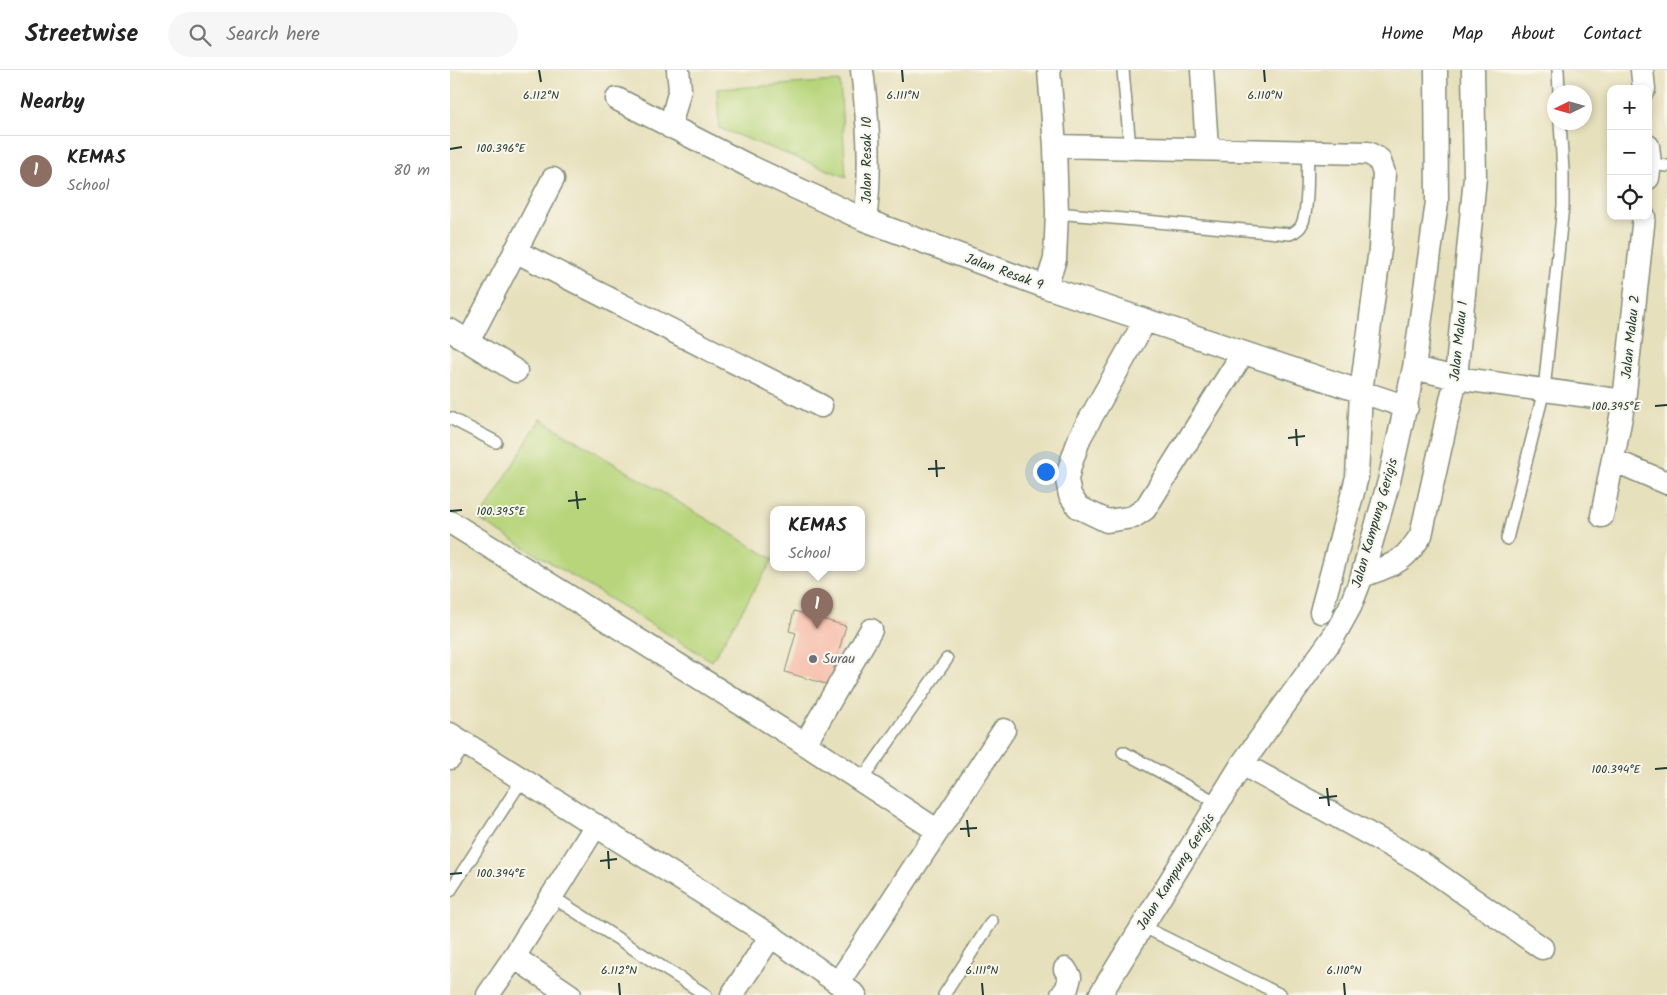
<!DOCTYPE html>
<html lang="en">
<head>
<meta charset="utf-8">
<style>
	:root { --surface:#fff; --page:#f6f6f6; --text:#222; --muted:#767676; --line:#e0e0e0; --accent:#2563eb }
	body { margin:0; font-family:Kalam,sans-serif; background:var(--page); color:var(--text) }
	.controls { position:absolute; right:15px; top:15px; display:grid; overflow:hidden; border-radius:10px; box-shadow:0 2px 8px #0003 }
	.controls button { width:45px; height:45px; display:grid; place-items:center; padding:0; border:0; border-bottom:1px solid var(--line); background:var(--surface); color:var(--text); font:25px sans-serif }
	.compass { position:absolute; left:1097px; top:15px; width:45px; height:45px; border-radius:50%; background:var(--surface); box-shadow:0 2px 8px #0003; rotate:265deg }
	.you { position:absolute; left:595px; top:401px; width:18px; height:18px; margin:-12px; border:4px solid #fff; border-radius:50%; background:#1a73e8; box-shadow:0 0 0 8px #1a73e833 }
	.badge { display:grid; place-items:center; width:32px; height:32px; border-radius:50%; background:var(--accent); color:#fff; font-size:16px; font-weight:700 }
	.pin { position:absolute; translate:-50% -41px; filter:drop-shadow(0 1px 2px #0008) }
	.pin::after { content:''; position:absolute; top:26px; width:18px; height:15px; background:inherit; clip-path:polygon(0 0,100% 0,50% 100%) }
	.popup { position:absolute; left:320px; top:436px; width:95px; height:65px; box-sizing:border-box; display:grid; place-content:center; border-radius:10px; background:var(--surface); filter:drop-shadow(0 1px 4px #0005); font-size:16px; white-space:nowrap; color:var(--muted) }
	.popup b { font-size:19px; color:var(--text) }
	.popup::after { content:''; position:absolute; left:50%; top:100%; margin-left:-10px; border:10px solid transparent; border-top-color:var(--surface) }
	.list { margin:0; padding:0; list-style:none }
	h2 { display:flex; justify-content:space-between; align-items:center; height:65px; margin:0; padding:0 20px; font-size:21px }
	h2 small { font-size:16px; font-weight:400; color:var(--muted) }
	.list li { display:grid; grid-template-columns:32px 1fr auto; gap:15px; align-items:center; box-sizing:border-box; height:70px; padding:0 20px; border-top:1px solid var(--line) }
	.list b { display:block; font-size:19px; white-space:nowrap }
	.list p { margin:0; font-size:16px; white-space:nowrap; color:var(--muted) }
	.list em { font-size:16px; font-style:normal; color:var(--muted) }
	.icon { flex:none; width:28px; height:28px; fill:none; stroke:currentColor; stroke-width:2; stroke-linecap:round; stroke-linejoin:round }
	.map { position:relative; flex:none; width:1217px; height:925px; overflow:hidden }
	header { display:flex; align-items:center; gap:30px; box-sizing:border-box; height:70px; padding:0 25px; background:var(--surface); border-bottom:1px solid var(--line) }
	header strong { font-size:24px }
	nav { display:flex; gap:28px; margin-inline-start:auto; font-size:18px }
	.search { width:350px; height:45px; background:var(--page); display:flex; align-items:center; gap:12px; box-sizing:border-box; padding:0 18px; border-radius:28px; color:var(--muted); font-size:19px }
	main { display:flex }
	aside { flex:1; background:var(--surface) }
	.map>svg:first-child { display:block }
	.green { fill:#b8d57c; stroke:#6c8958 }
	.building { fill:#f5b19b }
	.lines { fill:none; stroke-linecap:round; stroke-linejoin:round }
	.service-casing { stroke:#838e78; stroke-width:14 }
	.minor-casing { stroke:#838e78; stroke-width:25 }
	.service { stroke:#fff; stroke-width:11 }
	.minor { stroke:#fff; stroke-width:22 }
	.ticks { fill:none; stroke:#1f3d34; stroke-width:2 }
	.worship-dot { fill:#6b7280; stroke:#fbf7ec; stroke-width:2 }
	.labels { text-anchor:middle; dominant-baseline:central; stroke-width:4; stroke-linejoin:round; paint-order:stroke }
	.street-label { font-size:14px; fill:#1f3d34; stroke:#fbf7ec }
	.worship-label { font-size:14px; fill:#5b616d; stroke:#fbf7ec; text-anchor:start }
	.ticks-label { font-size:12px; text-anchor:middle; fill:#1f3d34; stroke:#fbf7ec; stroke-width:4; stroke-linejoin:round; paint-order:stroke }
</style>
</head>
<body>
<header>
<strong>Streetwise</strong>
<div class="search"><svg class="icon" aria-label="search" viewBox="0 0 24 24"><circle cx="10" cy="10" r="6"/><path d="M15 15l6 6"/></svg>Search here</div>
<nav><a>Home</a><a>Map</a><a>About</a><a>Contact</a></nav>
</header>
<main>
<aside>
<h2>Nearby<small></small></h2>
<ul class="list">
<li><span class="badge" style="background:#8d6e63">1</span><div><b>KEMAS</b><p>School</p></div><em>80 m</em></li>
</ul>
</aside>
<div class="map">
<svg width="1217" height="925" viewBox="0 0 1217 925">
	<rect width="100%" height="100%" fill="#fbf7ec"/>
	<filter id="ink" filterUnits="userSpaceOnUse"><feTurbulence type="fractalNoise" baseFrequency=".02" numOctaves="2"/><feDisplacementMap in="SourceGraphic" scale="10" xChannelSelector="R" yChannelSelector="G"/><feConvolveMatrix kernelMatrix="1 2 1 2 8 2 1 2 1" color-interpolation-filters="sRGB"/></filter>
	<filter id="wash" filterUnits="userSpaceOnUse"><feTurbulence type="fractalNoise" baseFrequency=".0096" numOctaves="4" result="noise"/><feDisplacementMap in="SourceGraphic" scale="20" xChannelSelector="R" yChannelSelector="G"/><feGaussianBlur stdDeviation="1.12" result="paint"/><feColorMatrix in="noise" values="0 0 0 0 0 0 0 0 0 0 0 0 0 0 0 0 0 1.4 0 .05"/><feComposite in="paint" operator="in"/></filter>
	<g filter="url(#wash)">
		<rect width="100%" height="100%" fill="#e7e0bc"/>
		<path class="green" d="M390,11L396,107L269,58L267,19Z
			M90,349L323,489L262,591L30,450Z"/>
		<g id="blocks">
			<path class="building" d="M344,541L396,556L379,615L335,602L346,563L339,561Z"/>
		</g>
	</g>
	<g filter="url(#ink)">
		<use href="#blocks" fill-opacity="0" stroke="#838e78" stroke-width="1"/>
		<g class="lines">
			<g class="service-casing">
				<path id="service" d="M673,0L680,78
					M1108,0L1109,22
					M1200,94L1217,96
					M607,143L840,164C845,162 850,159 852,154C859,140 857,99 858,82
					M0,348L46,372
					M1057,469L1094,320L1113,136V101L1110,52
					M673,682L768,733
					M411,711L497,589
					M0,821L72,710
					M101,826L256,925
					M692,856L831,925
					M494,925L542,851"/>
			</g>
			<g class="minor-casing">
				<path id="minor" d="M412,0C418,50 422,100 415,150
					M752,0L757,79
					M1192,0L1194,19
					M167,29L301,97L415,150L596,217L957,337
					M220,57L230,19L228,0
					M605,76L918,83L929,89L934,103L930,179L911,322L907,407L871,542
					M1198,76L1200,94L1198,108
					M65,181L371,336
					M596,217L605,189L607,143L605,76L599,0
					M695,251L630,367L620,396L617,410L620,425L628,437L657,451L683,447L695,439L793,283
					M0,260L66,301
					M19,270L103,109
					M964,298L1006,308L1174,331
					M1163,390L1217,413
					M1152,446L1174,331L1194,146
					M0,452L355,674L488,761
					M912,506C942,495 954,493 971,465L1006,308L1025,107L1023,0
					M0,664L321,866L405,925
					M355,674L421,560
					M0,688L11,671
					M792,694L970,792L1092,878
					M64,887L120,925
					M388,913L554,660
					M38,925L64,887L146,755
					M282,925L321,866
					M612,925L617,918L620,907L615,899
					M650,925L792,694L884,566L900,537L912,506L939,411L964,298L987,132L986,0"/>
			</g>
			<use href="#service" class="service"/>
			<use href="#minor" class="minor"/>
		</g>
	</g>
	<path class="ticks" d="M89,0L91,12M452,0L453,12M814,0L815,12M0,79L12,77M1205,336L1217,335M846,359L847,376M838,368L855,366M486,390L487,407M478,399L495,398M126,421L128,439M118,431L136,429M0,441L12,440M1205,699L1217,698M877,718L879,736M869,728L887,726M517,750L519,767M510,759L527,758M158,781L159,799M150,791L167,789M0,804L12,803M169,913L170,925M532,913L533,925M894,913L895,925"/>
	<circle class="worship-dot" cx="363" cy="589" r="5"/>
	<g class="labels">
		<g class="street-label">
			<text transform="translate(417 90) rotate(-90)">Jalan Resak 10</text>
			<text transform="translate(554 202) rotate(20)">Jalan Resak 9</text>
			<text transform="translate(1181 267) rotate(-84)">Jalan Malau 2</text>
			<text transform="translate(1009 271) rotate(-84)">Jalan Malau 1</text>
			<text transform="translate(925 453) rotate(-74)">Jalan Kampung Gerigis</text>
			<text transform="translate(726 802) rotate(-58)">Jalan Kampung Gerigis</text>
		</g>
		<g class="worship-label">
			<text x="373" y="589">Surau</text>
		</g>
	</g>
	<g class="ticks-label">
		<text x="91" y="29">6.112°N</text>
		<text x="453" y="29">6.111°N</text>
		<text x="815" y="29">6.110°N</text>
		<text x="51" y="82">100.396°E</text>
		<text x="1166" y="340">100.395°E</text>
		<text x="51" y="445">100.395°E</text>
		<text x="1166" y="703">100.394°E</text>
		<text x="51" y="807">100.394°E</text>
		<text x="169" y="904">6.112°N</text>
		<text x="532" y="904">6.111°N</text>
		<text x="894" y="904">6.110°N</text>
	</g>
</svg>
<div class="controls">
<button>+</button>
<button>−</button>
<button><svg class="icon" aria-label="locate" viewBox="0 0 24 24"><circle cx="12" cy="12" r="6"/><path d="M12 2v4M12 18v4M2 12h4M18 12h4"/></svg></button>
</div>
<svg class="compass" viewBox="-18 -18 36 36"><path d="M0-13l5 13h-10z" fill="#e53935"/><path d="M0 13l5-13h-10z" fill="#767676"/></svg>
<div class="you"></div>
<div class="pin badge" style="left:367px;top:559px;background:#8d6e63">1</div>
<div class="popup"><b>KEMAS</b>School</div>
</div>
</main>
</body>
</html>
